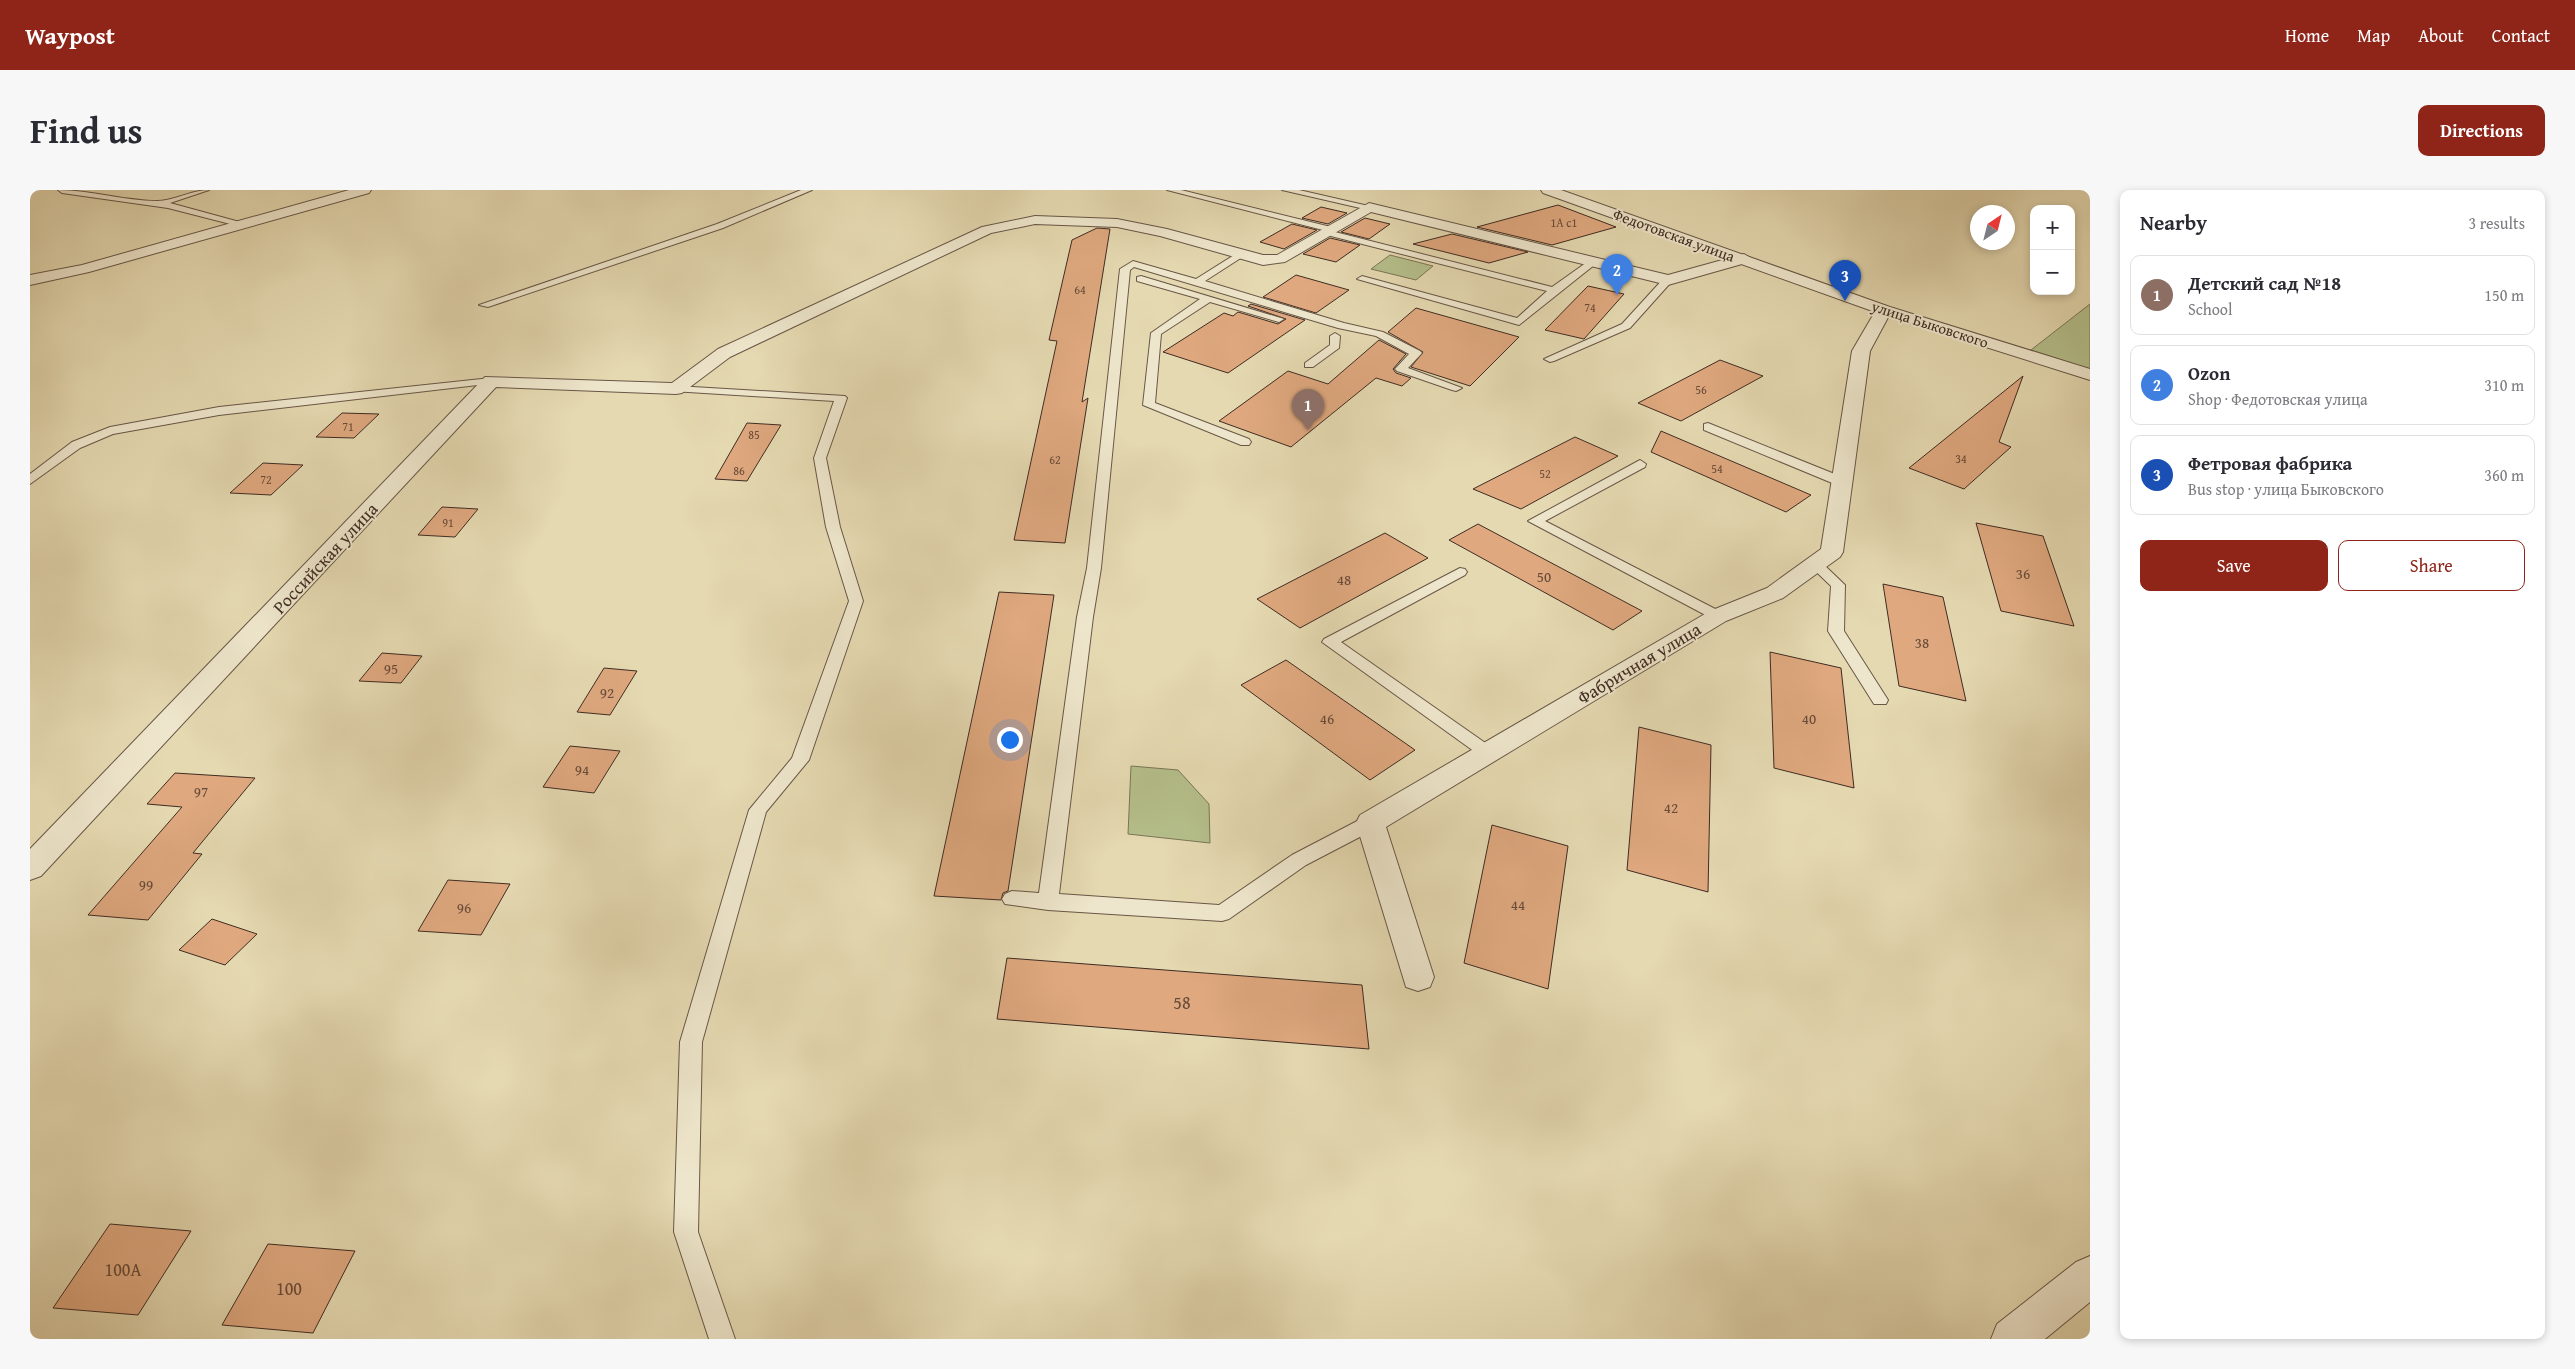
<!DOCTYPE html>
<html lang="en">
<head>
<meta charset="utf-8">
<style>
	:root { --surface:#fff; --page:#f7f7f7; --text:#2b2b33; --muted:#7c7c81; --line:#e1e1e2; --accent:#8f2418 }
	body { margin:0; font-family:"Gentium Book Plus",serif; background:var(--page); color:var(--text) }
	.controls { position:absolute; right:15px; top:15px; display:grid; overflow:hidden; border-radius:10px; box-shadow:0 2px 8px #0003 }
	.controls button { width:45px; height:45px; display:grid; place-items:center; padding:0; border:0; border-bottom:1px solid var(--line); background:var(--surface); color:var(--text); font:25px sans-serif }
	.compass { position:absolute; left:1940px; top:15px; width:45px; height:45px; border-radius:50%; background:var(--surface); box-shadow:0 2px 8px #0003; rotate:35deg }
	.you { position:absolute; left:979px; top:549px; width:18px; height:18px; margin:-12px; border:4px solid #fff; border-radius:50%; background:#1a73e8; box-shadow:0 0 0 8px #1a73e833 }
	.badge { display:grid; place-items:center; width:32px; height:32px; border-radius:50%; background:var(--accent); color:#fff; font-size:16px; font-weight:700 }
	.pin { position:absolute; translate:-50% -41px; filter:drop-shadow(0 1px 2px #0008) }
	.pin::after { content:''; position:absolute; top:26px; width:18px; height:15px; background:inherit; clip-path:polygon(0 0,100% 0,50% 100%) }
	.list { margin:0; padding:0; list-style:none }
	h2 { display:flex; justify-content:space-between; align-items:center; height:65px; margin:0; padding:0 20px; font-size:21px }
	h2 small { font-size:16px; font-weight:400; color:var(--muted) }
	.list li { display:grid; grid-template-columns:32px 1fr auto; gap:15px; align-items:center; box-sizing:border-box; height:80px; margin:0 10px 10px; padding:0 10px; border:1px solid var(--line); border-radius:10px }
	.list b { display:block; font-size:19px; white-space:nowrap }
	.list p { margin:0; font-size:16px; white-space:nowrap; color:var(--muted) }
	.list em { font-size:16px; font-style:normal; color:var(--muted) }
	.actions { display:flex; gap:10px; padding:15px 20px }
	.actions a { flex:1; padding:11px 0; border:1px solid var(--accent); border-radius:10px; text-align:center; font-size:18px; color:var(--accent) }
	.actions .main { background:var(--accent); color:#fff }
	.map { position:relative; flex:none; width:2060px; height:1149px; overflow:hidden; border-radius:10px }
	header { display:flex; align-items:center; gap:30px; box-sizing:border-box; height:70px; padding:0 25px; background:var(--accent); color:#fff }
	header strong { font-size:24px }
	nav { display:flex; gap:28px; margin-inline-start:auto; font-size:18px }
	.intro { display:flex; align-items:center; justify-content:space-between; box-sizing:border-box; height:120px; padding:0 30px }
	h1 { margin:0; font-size:35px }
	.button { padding:12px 22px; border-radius:10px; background:var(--accent); color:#fff; font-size:18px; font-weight:700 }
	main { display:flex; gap:30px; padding:0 30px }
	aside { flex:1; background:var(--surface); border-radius:10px; box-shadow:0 2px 8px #0003 }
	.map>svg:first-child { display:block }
	.green { fill:#b5bf8b; stroke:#7a7656 }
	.building { fill:#dfa87f; stroke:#3f2c22 }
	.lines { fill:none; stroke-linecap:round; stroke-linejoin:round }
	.service-casing { stroke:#685746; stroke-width:2 }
	.minor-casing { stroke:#685746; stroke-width:2 }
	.tertiary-casing { stroke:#685746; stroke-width:2 }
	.service { fill:#eee6cc; fill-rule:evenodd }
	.minor { fill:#eee6cc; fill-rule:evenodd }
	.tertiary { fill:#eee6cc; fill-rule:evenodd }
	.labels { text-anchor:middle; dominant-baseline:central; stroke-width:4; stroke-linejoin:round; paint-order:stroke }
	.far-number-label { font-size:12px; fill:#674b39 }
	.far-street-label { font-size:15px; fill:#3f2c22; stroke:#eee6cc }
	.number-label { font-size:15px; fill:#674b39 }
	.street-label { font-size:18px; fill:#3f2c22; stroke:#eee6cc }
	.near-number-label { font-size:18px; fill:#674b39 }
</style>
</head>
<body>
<header>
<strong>Waypost</strong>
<nav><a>Home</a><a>Map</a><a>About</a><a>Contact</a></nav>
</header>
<div class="intro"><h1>Find us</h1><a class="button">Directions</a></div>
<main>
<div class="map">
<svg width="2060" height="1149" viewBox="0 0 2060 1149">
	<rect width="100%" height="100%" fill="#e5d9b1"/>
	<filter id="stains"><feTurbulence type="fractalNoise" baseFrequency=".004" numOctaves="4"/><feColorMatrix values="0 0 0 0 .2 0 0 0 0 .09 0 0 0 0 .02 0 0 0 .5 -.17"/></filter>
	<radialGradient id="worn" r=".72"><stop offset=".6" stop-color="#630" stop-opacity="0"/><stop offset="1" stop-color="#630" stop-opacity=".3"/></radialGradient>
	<path class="green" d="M1360,65L1403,76L1386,90L1341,79Z
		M2060,114V179L2001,160Z
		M1101,576L1148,580L1179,614L1180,653L1098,644Z"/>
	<path class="building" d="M1528,15L1586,37L1522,55L1447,37Z
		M1291,17L1317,23L1298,34L1272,28Z
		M1335,28L1360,34L1339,49L1311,42Z
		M1262,34L1287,40L1254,59L1230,52Z
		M1067,38L1080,39L1052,212L1058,208L1035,353L984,350L1027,151L1019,150L1042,50Z
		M1422,44L1498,62L1459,73L1383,54Z
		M1300,48L1330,55L1306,72L1273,64Z
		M1266,85L1319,100L1286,123L1233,107Z
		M1558,96L1594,104L1554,149L1515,140Z
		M1221,114L1275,130L1198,183L1133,162L1194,123L1203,126L1208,122L1248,134L1256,129L1218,116Z
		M1386,118L1489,147L1440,196L1381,177L1393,162L1358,142Z
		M1349,150L1376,164L1363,179L1366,183L1381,188L1372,196L1346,188L1261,257L1189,231L1258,181L1298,194Z
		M1690,170L1733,186L1651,231L1608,213Z
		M1993,186L1969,252L1981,257L1934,299L1879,278Z
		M312,223L349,224L324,248L286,247Z
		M717,233L751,235L717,291L685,289Z
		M1631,241L1781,305L1756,322L1621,262Z
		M1545,247L1588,266L1491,319L1443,299Z
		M233,273L273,275L241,305L200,303Z
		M412,317L448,319L425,347L388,345Z
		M1946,333L2013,346L2044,436L1971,421Z
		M1448,334L1612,421L1583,440L1419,350Z
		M1355,343L1398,368L1270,438L1227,409Z
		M1853,394L1913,407L1936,511L1869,496Z
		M969,402L1024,405L978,701L973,703L971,710L904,706Z
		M1740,462L1811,478L1824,598L1744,578Z
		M352,463L392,466L371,493L329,491Z
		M1256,470L1385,560L1340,590L1211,495Z
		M574,478L607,481L580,525L547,522Z
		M1609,537L1681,555L1678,702L1597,680Z
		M540,556L590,561L564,603L513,597Z
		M145,583L225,588L163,663L172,664L118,730L58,725L152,617L117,614Z
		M1462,635L1538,656L1518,799L1434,773Z
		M418,690L480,694L451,745L388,741Z
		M182,729L227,744L195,775L149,760Z
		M977,768L1332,795L1339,859L967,829Z
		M80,1034L161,1041L108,1125L23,1118Z
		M238,1054L325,1061L283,1143L192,1135Z"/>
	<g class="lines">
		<g class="service-casing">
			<path id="service" d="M28,0C61,0 94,11 127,11C144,11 161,0 179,0L140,13L217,34L212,37L138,18L32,3Z
				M771,0H782L693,38L458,117L449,115L687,34Z
				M1137,0H1151L1305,38V42L1522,97L1560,70L1568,72L1489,135L1327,89L1332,86L1487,128L1517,101L1293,44V40Z
				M1252,0H1269L1343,17L1339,20Z
				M1209,62L1217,64L1175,91L1314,133L1353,142L1390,161L1392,163L1378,178L1432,198L1426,201L1422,200L1367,181L1365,179L1379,164L1346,146L1308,138L1104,77L1100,80L1071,378L1063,427L1029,704L1189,715L1262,665L1333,628L1340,626L1347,628L1349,633L1347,638L1276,675L1199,729L1192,731L1018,720L975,714L972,709L975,704L982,701L1009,703L1047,427L1057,378L1090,79L1103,71L1166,89Z
				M1111,86L1254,129L1249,132L1180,112L1131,144L1125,213L1219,249L1221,252L1219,255H1211L1113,215L1121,143L1170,109L1107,91V87Z
				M1634,88L1643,90L1600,138L1524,171L1520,172L1514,169L1592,134Z
				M1305,143L1310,146L1309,158L1283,177H1275V173L1300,155V146Z
				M461,188L465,189V193L189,225L83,244L50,258L0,294V284L42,252L80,237L189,217Z
				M646,196L815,206L817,208L796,268L810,337L833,411L779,570L736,622L672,852L668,1042L705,1149H679L644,1042L650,852L719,620L762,568L819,411L796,337L784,268L804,211L642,201L640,199Z
				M1678,233L1817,289L1819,292L1812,296L1807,295L1674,240V234Z
				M1610,270L1616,274L1615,277L1515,331L1693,423L1696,426L1693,429H1683L1498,331Z
				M1785,370L1790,371L1815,395L1814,441L1858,510L1856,514H1844L1798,441L1801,396L1778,374Z
				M1430,378L1435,379L1437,382L1435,385L1311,452L1464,559L1467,563L1464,567H1452L1292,452L1294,449Z"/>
		</g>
		<g class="minor-casing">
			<path id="minor" d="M319,0H341L339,3L59,82L0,95V85L52,75Z
				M1339,13L1638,85L1714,64L1722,69L1719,72L1638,95L1341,22L1255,72L1233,75L1130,46L1087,37L1005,34L961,43L700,167L652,203L646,204L466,197L11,686L0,690V659L455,187L642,193L688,159L952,37L1005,26L1087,29L1137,39L1233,65H1247Z
				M1854,115L1862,120L1840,161L1813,362L1810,367L1753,408L1696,431L1356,637L1404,787L1400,797L1388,801L1376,797L1326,633L1330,625L1680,421L1737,398L1791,359L1822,161L1846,120Z
				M2060,1066V1112L2015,1149H1961L1967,1134L2046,1072Z"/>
		</g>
		<g class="tertiary-casing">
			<path id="tertiary" d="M1511,0H1531L1860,117L2060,179V190L1848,123L1513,3Z"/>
		</g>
		<use href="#service" class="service"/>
		<use href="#minor" class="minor"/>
		<use href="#tertiary" class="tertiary"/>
	</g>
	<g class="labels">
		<g class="far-number-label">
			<text x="1534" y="32">1А с1</text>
			<text x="1050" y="99">64</text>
			<text x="1560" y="117">74</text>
			<text x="1671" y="199">56</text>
			<text x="318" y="236">71</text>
			<text x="724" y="244">85</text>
			<text x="1931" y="268">34</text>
			<text x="1025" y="269">62</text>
			<text x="1687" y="278">54</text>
			<text x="709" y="280">86</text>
			<text x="1515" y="283">52</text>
			<text x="236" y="289">72</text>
			<text x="418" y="332">91</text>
		</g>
		<g class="far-street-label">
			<text transform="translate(1644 45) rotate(20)">Федотовская улица</text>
			<text transform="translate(1900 134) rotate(18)">улица Быковского</text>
		</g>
		<g class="number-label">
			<text x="1993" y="383">36</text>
			<text x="1514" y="386">50</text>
			<text x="1314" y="389">48</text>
			<text x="1892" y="452">38</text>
			<text x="361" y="478">95</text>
			<text x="577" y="502">92</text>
			<text x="1297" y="528">46</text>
			<text x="1779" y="528">40</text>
			<text x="552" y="579">94</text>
			<text x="171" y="601">97</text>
			<text x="1641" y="617">42</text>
			<text x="116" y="694">99</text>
			<text x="1488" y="714">44</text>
			<text x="434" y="717">96</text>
		</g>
		<g class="street-label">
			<text transform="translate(295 368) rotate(-47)">Российская улица</text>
			<text transform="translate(1609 473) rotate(-31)">Фабричная улица</text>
		</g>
		<g class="near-number-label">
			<text x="1152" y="812">58</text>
			<text x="93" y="1079">100А</text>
			<text x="259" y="1098">100</text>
		</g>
	</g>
	<rect width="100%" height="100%" filter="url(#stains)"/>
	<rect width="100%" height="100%" fill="url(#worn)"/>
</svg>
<div class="controls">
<button>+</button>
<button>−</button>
</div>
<svg class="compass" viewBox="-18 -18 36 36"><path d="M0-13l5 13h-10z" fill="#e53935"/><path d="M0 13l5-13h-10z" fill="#7c7c81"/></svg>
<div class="you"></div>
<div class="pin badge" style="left:1278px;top:240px;background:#8d6e63">1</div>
<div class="pin badge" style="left:1587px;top:105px;background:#3f7fe0">2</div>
<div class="pin badge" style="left:1815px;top:111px;background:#1a4fb4">3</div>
</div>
<aside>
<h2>Nearby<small>3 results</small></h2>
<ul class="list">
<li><span class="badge" style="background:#8d6e63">1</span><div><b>Детский сад №18</b><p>School</p></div><em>150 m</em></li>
<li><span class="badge" style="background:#3f7fe0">2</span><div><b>Ozon</b><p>Shop · Федотовская улица</p></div><em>310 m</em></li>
<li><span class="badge" style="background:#1a4fb4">3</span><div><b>Фетровая фабрика</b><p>Bus stop · улица Быковского</p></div><em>360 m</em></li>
</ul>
<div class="actions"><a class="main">Save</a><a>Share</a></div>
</aside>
</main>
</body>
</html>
